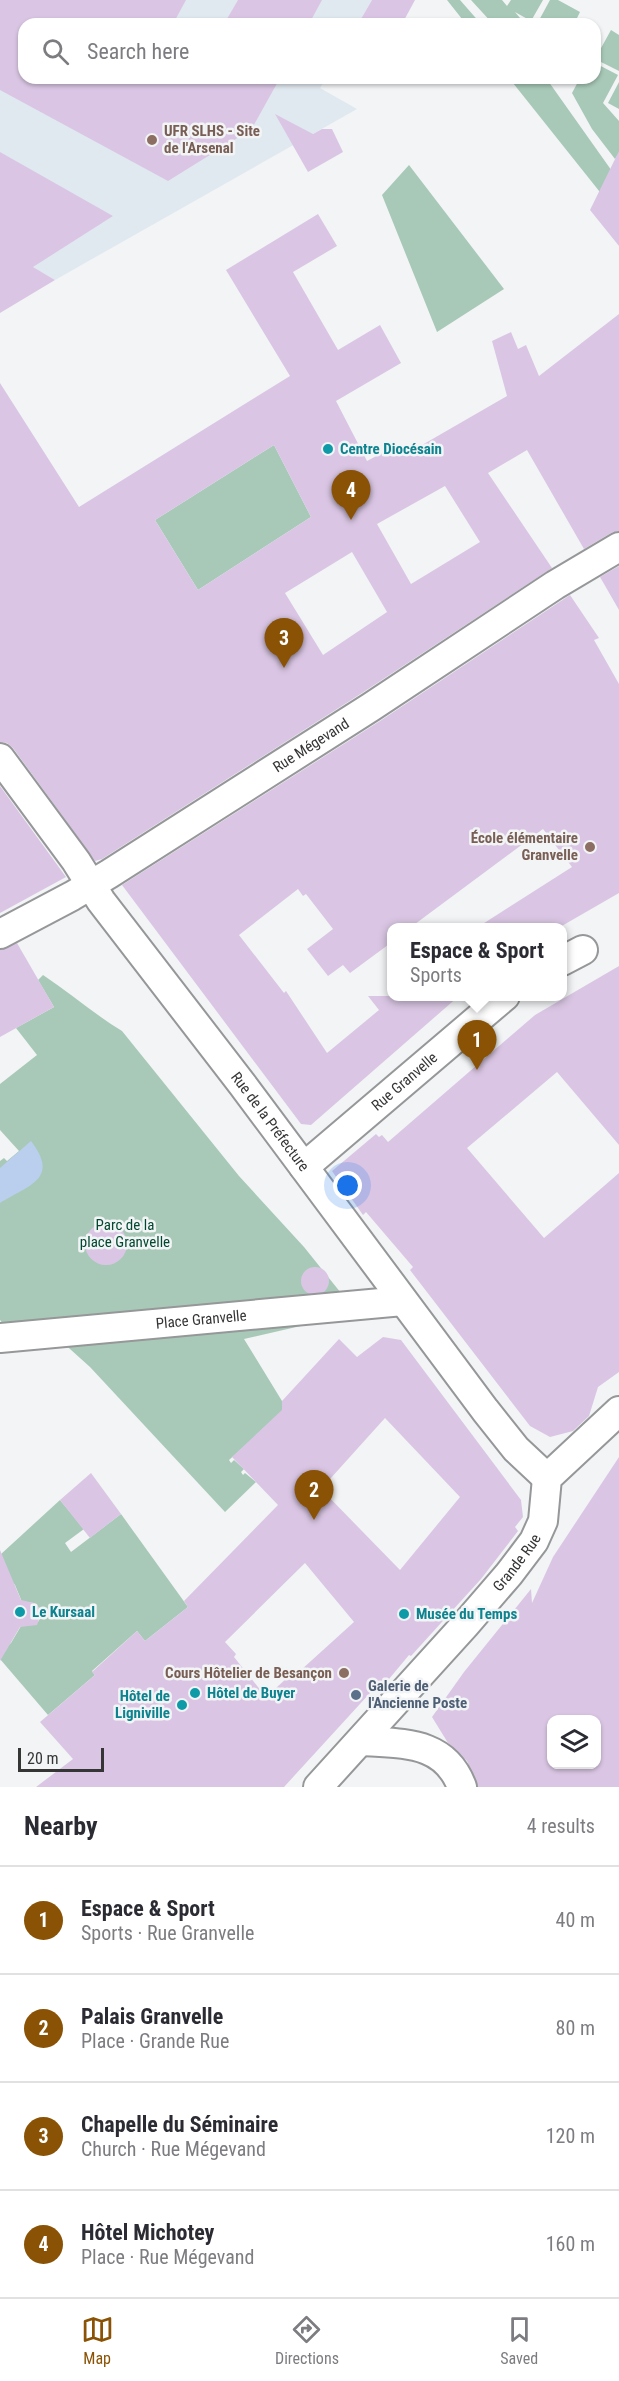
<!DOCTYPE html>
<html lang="en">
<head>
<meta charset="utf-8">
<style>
	:root { --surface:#fff; --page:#f7f7f7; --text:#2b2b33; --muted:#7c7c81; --line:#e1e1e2; --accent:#895204 }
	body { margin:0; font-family:"Roboto Condensed",sans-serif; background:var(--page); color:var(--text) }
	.controls { position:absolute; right:18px; bottom:18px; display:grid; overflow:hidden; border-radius:12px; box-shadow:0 2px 4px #0004 }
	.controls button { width:54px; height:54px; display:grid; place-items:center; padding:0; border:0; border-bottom:2px solid var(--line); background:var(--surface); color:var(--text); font:30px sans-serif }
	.scale { position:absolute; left:18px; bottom:15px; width:86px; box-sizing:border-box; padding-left:6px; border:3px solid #353536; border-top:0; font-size:16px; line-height:21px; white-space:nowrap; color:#353536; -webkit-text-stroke:4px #f2f4f5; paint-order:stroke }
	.you { position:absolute; left:348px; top:1186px; width:21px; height:21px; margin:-15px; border:4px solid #fff; border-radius:50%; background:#1a73e8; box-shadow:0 0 0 9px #1a73e833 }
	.badge { display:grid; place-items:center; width:39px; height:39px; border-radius:50%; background:var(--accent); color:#fff; font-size:20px; font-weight:700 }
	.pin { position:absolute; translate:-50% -50px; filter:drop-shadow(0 2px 3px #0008) }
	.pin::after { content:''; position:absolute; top:32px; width:21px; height:18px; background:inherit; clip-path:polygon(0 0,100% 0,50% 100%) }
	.popup { position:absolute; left:387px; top:923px; width:180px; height:78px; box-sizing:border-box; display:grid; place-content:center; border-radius:12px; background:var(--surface); filter:drop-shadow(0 2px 4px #0005); font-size:20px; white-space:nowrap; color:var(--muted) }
	.popup b { font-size:22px; color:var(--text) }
	.popup::after { content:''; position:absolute; left:50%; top:100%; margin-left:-12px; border:12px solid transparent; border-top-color:var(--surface) }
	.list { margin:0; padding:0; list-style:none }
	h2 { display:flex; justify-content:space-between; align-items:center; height:78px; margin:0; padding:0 24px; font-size:26px }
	h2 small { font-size:20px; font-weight:400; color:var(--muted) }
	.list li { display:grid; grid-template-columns:39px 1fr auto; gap:18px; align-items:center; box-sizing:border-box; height:108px; padding:0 24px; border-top:2px solid var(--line) }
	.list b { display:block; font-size:22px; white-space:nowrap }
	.list p { margin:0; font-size:20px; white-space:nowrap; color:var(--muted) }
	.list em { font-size:20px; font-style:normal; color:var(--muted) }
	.icon { flex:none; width:33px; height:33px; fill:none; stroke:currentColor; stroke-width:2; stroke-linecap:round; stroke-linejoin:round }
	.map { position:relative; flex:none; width:619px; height:1787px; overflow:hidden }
	.search { position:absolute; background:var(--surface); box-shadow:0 2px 4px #0004; left:18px; right:18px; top:18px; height:66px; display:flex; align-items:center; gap:15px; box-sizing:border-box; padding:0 21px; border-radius:18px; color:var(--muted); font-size:22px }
	.sheet { height:510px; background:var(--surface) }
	nav { display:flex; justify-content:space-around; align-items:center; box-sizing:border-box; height:84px; border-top:2px solid var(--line); background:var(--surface); font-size:16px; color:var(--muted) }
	nav a { display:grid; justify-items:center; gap:3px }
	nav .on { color:var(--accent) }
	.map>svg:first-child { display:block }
	.built { fill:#e1e9f0 }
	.green { fill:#a8c9b8 }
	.water { fill:#bacfed }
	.building { fill:#dac6e4; fill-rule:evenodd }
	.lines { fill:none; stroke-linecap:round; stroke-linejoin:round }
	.street-casing { stroke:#959798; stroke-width:32 }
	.street { stroke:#fff; stroke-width:28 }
	.education-dot { fill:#8d6e63; stroke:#f2f4f5; stroke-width:2 }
	.culture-dot { fill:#0f9aa8; stroke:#f2f4f5; stroke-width:2 }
	.service-dot { fill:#5c6f8a; stroke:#f2f4f5; stroke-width:2 }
	.labels { text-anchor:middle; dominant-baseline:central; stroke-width:5; stroke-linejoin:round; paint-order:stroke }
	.education-label { font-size:15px; font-weight:bold; fill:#785e54; stroke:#f2f4f5; text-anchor:end }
	.culture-label { font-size:15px; font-weight:bold; fill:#0d838f; stroke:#f2f4f5; text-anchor:start }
	.street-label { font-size:15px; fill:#353536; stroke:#f2f4f5 }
	.park-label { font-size:15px; fill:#004830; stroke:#f2f4f5 }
	.service-label { font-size:15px; font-weight:bold; fill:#4e5e75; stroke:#f2f4f5; text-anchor:start }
</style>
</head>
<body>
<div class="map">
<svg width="619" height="1787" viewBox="0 0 619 1787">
	<rect width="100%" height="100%" fill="#f2f4f5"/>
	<path class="built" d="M0,0H372L358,24H24V78H326L320,88L357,109L55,280L0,248Z"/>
	<path class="green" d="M447,0H460L481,24H466Z
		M471,0H502L507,6L511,0H543L531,21L515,12L525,24H493Z
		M550,0H558L580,12L574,24H537Z
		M611,30L619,35V71L595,59Z
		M595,63L618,75L603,103L619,121V153L615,159L592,129L572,93L579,80L582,82L584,78H595Z
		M509,78H546L619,181V216Z
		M619,82V109L608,103Z
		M409,165L504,289L437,332L382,195Z
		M274,445L311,517L198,590L155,520Z
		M43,975C70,993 94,1014 122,1031L239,1176L304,1247L357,1313L244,1339L282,1401L283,1412L229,1460L231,1463L234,1460L244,1469L241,1472L243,1475L245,1473L256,1482L225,1512L90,1367L60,1340L19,1343L0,1320V1161L4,1158L7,1161L19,1151L0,1130V1084L37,1055L16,1028L54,1007L38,980Z
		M60,1500L84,1529L65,1543L71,1552L121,1514L188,1607L145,1641L137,1631L92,1671L95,1675L48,1715L0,1659V1652L11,1643L21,1626L38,1622C43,1614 41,1608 34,1603L22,1602L15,1585L0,1568V1555Z"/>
	<path class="water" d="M31,1141C60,1179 29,1185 0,1203V1168Z"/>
	<path class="building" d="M0,0H186L173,24H24V78H280L250,132H247L168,181L0,90Z
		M238,0H322L309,24H224Z
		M372,0H415L402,24H358Z
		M275,114L313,134L322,129H332L343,152L308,172Z
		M619,151V246L590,210Z
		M0,152L113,216L33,267L55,280L0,313Z
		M318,214L337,246L293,272L338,350L380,325L401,363L336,401L367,461L397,445L403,456L507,396L492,341L511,332L518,349L526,345L539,376L619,314V531L611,533L584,549L527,450L488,473L552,568L362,693L102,859L95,861L13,748L7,743L0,742V383L79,507L290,376L226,270ZM274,445L311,517L198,590L155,520ZM445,486L480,542L411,584L377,524ZM352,552L387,612L323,655L285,593Z
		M619,566V610L600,577Z
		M570,595L599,638L594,640L619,684V893L560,927H478L572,867L543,829L411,927H392V942L350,973L343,965L328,976L307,949L333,929L306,894L303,896L298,889L239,935L284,993L286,991L327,1053L379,1010L368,996H459L311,1125L301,1124L122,885L380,721Z
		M0,786L66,877L0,913Z
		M17,943L54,1007L0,1037V950Z
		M619,966V1145L557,1072L467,1148L544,1238L619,1173V1372L598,1387L589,1416L573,1431L550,1437L530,1426L410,1270L413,1267L366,1212L363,1215L332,1171L376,1134L379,1137L382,1135L388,1142L535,1015Z
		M85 1244a21 21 0 1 1 42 0a21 21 0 1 1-42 0Z
		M301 1281a14 14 0 1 1 28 0a14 14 0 1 1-28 0Z
		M383,1337L401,1340L521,1500L523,1517L515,1527L518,1531L481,1579L411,1656L409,1655L384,1685L381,1681L284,1787H36L73,1759L40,1722L95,1675L92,1672L137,1631L145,1641L188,1607L184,1601L278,1505L232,1457L282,1410V1401L339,1339L357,1357ZM385,1418L460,1497L400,1570L321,1489ZM305,1563L354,1622L301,1670L298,1668L266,1697L234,1657L236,1654L225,1642Z
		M619,1457V1787H478L467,1761L448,1743L432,1717L464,1672L531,1589L532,1603L553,1557ZM552,1719H597V1764H552Z
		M91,1473L121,1514L90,1538L60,1500Z
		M0,1550L21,1600L34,1603L38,1606L41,1614L37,1625L20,1627L0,1661Z"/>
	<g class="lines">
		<g class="street-casing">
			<g id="street">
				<path id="s1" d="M0,758L76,861L101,901L242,1084L485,1410L516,1449L547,1478"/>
				<path id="s2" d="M0,934L72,896L109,874L371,707L555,585L619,547"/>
				<path d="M562,961L583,950"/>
				<path id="s3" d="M304,1167L505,996"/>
				<path id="s4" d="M0,1338L403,1301"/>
				<path d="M363,1741C404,1744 445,1741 462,1787"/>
				<path id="s5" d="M318,1787L465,1625L509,1574L534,1541L543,1521L547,1478L619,1411"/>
			</g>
		</g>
		<use href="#street" class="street"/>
	</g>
	<g class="education-dot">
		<circle cx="152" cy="140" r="6"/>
		<circle cx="590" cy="847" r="6"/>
		<circle cx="344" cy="1673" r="6"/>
	</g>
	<g class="culture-dot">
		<circle cx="328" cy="449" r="6"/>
		<circle cx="20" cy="1612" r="6"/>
		<circle cx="404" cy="1614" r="6"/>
		<circle cx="195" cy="1693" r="6"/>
		<circle cx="182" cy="1705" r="6"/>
	</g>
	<circle class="service-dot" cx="356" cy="1695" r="6"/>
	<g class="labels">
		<g class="education-label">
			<text x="164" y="131" text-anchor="start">UFR SLHS - Site<tspan x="164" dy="17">de l'Arsenal</tspan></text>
			<text x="578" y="838">École élémentaire<tspan x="578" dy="17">Granvelle</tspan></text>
			<text x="332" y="1673">Cours Hôtelier de Besançon</text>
		</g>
		<g class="culture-label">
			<text x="340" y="449">Centre Diocésain</text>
			<text x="32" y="1612">Le Kursaal</text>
			<text x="416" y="1614">Musée du Temps</text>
			<text x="207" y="1693">Hôtel de Buyer</text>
			<text x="170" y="1696" text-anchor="end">Hôtel de<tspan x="170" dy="17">Ligniville</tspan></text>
		</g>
		<g class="street-label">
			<text stroke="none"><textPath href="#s2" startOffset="364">Rue Mégevand</textPath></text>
			<text stroke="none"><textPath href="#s3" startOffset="132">Rue Granvelle</textPath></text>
			<text stroke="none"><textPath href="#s1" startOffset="453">Rue de la Préfecture</textPath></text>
			<text stroke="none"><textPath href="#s4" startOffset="202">Place Granvelle</textPath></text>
			<text stroke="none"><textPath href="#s5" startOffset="300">Grande Rue</textPath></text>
		</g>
		<g class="park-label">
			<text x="125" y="1225">Parc de la<tspan x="125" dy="17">place Granvelle</tspan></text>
		</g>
		<g class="service-label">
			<text x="368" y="1686">Galerie de<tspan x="368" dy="17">l'Ancienne Poste</tspan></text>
		</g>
	</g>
</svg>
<div class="controls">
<button><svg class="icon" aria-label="layers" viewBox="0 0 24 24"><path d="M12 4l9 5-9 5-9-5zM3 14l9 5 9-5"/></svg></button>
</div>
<div class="scale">20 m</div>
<div class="you"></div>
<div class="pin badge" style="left:477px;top:1070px">1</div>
<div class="popup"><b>Espace &amp; Sport</b>Sports</div>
<div class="pin badge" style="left:314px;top:1520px">2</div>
<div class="pin badge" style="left:284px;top:668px">3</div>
<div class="pin badge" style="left:351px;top:520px">4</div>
<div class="search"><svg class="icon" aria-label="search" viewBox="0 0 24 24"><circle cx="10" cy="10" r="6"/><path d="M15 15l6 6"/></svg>Search here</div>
</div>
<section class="sheet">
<h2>Nearby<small>4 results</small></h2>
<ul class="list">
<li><span class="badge">1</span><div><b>Espace &amp; Sport</b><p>Sports · Rue Granvelle</p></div><em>40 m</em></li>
<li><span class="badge">2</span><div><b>Palais Granvelle</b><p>Place · Grande Rue</p></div><em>80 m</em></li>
<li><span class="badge">3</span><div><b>Chapelle du Séminaire</b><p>Church · Rue Mégevand</p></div><em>120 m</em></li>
<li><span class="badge">4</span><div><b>Hôtel Michotey</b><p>Place · Rue Mégevand</p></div><em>160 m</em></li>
</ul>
</section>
<nav>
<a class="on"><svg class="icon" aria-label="map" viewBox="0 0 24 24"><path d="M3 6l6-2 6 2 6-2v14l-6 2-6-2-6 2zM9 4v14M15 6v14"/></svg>Map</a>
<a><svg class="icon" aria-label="directions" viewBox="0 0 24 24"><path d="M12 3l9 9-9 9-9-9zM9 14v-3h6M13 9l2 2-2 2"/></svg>Directions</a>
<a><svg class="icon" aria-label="saved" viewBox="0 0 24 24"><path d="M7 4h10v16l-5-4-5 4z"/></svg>Saved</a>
</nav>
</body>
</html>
